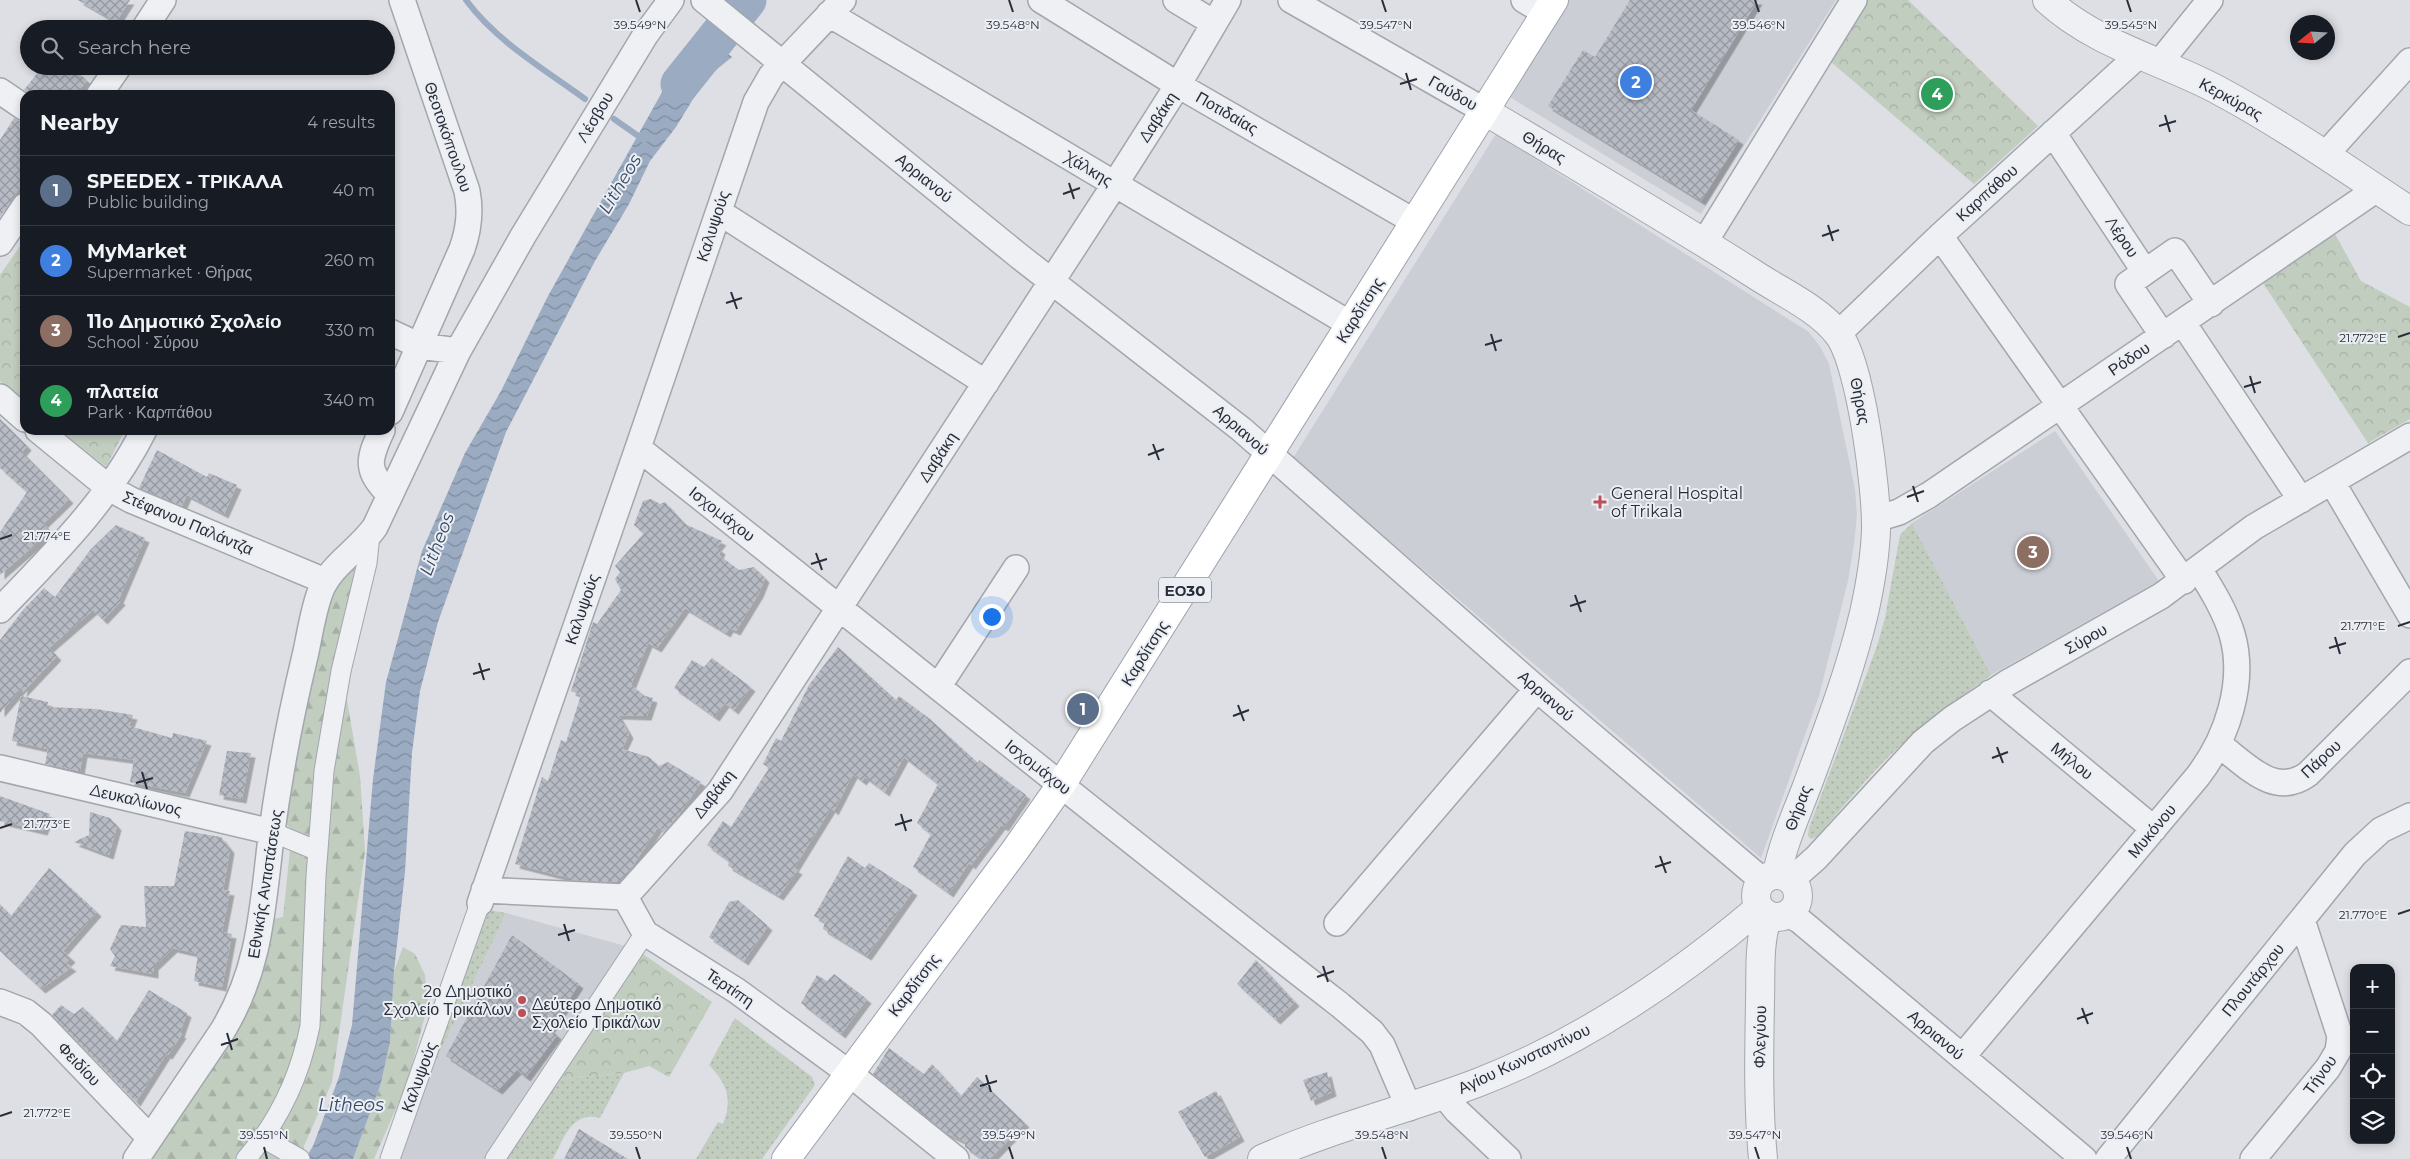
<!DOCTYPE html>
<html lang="en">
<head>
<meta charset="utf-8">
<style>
	:root { --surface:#171b24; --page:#242831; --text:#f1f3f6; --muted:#9ea1a6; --line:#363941; --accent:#bc4f57 }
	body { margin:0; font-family:Montserrat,sans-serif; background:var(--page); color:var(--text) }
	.controls { position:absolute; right:15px; bottom:15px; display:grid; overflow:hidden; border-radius:10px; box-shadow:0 2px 8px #0003 }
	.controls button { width:45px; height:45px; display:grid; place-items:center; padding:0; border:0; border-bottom:1px solid var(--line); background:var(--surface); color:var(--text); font:25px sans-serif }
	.compass { position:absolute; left:2290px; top:15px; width:45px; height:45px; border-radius:50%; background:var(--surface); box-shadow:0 2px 8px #0003; rotate:252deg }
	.you { position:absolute; left:991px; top:616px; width:18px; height:18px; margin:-12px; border:4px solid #fff; border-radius:50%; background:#1a73e8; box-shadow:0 0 0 8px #1a73e833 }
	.badge { display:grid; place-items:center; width:32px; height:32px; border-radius:50%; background:var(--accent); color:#fff; font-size:16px; font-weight:700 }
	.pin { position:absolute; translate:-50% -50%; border:2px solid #fff; box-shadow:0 1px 5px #0006 }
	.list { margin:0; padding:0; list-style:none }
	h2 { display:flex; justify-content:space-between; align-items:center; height:65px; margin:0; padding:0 20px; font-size:21px }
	h2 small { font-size:16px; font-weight:400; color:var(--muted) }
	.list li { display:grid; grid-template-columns:32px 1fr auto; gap:15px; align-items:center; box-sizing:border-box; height:70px; padding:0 20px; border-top:1px solid var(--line) }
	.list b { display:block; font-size:19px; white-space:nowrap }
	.list p { margin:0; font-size:16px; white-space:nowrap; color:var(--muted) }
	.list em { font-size:16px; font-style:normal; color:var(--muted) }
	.icon { flex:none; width:28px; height:28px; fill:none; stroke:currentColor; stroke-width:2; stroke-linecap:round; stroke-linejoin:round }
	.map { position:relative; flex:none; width:2410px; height:1159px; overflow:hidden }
	.search { position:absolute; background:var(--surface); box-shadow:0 2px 8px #0003; left:20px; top:20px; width:375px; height:55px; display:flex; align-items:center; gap:12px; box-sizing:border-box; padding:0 18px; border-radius:28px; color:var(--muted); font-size:19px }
	.panel { position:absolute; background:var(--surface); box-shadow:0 2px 8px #0003; left:20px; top:90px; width:375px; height:345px; border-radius:15px }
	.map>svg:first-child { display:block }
	.built { fill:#cbced5 }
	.grass { fill:url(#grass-dots) }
	.forest { fill:url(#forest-firs) }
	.park { fill:url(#park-crowns) }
	.water { fill:url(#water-waves) }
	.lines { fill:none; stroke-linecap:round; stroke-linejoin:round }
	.stream { stroke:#9babc1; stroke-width:6 }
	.river { stroke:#9babc1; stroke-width:39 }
	.building { fill:url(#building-cross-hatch); filter:url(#shadow) }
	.pedestrian-casing { stroke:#a3a6ad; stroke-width:21 }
	.minor-casing { stroke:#a3a6ad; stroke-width:28 }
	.tertiary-casing { stroke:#a3a6ad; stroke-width:30 }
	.primary-casing { stroke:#9da3af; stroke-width:30 }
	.pedestrian { stroke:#eff0f3; stroke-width:19 }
	.minor { stroke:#eff0f3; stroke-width:25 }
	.tertiary { stroke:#eff0f3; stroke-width:28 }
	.primary { stroke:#fff; stroke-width:28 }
	.ticks { fill:none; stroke:#282d39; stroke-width:2 }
	.poi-dot { fill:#bc4f57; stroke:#ebeef3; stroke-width:2 }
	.labels { text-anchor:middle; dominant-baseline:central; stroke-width:4; stroke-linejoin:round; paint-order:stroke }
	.shield { fill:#ebeef3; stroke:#626771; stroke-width:1 }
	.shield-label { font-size:15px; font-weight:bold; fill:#282d39 }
	.street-label { font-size:16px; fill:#282d39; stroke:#ebeef3 }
	.poi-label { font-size:16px; fill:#282d39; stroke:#ebeef3; text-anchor:start }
	.water-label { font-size:18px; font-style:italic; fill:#374968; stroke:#ebeef3 }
	.ticks-label { font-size:12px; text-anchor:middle; fill:#282d39; stroke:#ebeef3; stroke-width:4; stroke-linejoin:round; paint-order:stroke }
</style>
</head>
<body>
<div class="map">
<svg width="2410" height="1159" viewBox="0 0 2410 1159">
	<defs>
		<pattern id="grass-dots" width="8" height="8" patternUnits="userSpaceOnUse" patternTransform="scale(1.25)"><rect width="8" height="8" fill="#c1cdbf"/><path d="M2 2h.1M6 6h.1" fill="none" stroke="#a6b0a5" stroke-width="1.8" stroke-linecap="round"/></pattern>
		<pattern id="forest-firs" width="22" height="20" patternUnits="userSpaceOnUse" patternTransform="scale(1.25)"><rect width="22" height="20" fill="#c1cdbf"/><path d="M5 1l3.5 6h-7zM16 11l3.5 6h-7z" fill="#a6b0a5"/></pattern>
		<pattern id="park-crowns" width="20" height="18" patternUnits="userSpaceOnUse" patternTransform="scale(1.25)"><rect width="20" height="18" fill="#c1cdbf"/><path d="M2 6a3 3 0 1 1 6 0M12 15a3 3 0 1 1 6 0" fill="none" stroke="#a6b0a5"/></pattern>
		<pattern id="water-waves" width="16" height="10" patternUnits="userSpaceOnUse" patternTransform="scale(1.25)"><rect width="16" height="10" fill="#9babc1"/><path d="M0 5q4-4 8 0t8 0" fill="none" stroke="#7e8c9e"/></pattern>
		<pattern id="building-cross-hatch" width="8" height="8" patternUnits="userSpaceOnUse" patternTransform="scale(1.25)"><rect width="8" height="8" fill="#b7bbc4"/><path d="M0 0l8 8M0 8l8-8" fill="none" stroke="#9598a0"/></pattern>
		<filter id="shadow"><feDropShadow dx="4.5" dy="4.5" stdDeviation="0" flood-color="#0004"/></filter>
	</defs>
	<rect width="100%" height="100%" fill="#dddfe4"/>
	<path class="built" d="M1569,0H1836L1701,214L1508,96Z
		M1496,134L1809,332L1821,348L1829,364L1855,489L1857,515L1854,544L1848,581L1819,696L1761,858L1293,458Z
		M2055,431L2159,581L1991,675L1912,523Z
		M506,913L629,947L491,1159H397L427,1080Z"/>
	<path class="grass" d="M1912,523L1991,675C1961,697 1929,719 1901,745C1870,773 1844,806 1817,837L1811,839L1808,836L1809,828L1877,646L1885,618L1900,535Z
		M483,909L506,913L427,1080Z
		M735,1018L812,1077L815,1085L762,1159H696L718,1122L723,1124C733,1099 727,1084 709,1065Z
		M624,1073L600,1118C572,1111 564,1138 553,1159H504L555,1080Z"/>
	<path class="forest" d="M351,567H357L339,654L360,776L365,852L332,1082L304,1146L303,1159H151L267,920L283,917L292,831L281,817L324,603Z
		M403,947L415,954L425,975L428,1004L408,1081L374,1159H353L381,1083L390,1042L394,971Z"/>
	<path class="park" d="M1867,0H1908L2038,126L1974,184L1831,62Z
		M2335,234L2361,281L2410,307V419L2368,443L2263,283Z
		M25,239V402L0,381V275Z
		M60,430H125L106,467Z
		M640,952L712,1002L669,1077L649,1066L624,1073L555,1080Z"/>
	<path class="water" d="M702,35L732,57L706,78L676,127L650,161L629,204L595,261L506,432L438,622L420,691L412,753L405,872L394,971L390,1042L381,1083L353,1159H305L313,1146L339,1077L352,1025L373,779L386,682L422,551L465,453L501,391L548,296L666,85Z"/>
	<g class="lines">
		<path class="stream" d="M466,0C496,41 544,69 585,99
			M614,119L644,140"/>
		<path class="river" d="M680,84L747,0"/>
	</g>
	<path class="building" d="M78,0H130L116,22Z
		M1630,0H1758L1691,110L1739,140L1701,201L1548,106L1583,50L1595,57Z
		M43,66H69L87,80L76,95H31L24,90Z
		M14,118L25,124V180L0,217V140Z
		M0,419L27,446L22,452L69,499L43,524L51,531L0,575V532L27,492L0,468Z
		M157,450L207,477L209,473L237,485L224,514L187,495L182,506L139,488Z
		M651,499L660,504L665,502L685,524L722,541L717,547L721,550L719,555L739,570L754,567L765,578L759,593L736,631L729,628L726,633L685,608L657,648L648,643L631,685L645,696L653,698L647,716L618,715L629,734L622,749L649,757L659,766L668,762L701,782L681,812L664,832L658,827L632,867L619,882L569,880V878L515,864L542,777L548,781L561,740L566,742L581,695L571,691L593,622L597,624L621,590L615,579L620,572L615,566L644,533L634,525L643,501Z
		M116,525L145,538L119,599L121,601L103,620L93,610L49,648L57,656L22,693L23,686L0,713V640L23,610L44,588L55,597L91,549Z
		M838,647L896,700L899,696L930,719L978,763L979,760L1026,795L1004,827L1001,825L971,865L969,863L949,893L913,867L931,834L917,823L938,784L904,757L885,792L865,777L862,781L853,774L834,811L831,808L794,868L798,870L779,896L728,866L729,861L707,845L723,821L731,827L769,768L763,764L776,738L781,741L809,685Z
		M712,658L751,687L734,710L725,703L715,717L674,688L692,660L704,667Z
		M21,696L48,702L47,707L96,709L133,715L129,726L172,738L173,733L207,741L185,793L130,782L134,760L83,753L80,771L45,764L48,749L12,741Z
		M227,751L251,753L242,799L219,795Z
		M0,796L50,814L43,831L0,821Z
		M90,812L110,818L117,826L109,855L74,842L89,835Z
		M185,831L221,837L230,849L223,890L230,891L222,932L232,934L222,987L194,981L198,954L173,948L154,966V974L110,966L115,956L110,949L121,925L146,927L144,886H174Z
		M848,856L865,868L869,863L913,891L867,956L823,929L825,922L814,916Z
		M49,868L97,912L63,951L71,958L66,963L72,967L41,989L0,951V904L11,916Z
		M738,900L768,926L744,961L709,937L729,902Z
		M512,935L579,984L550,1029L557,1035L526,1077L517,1070L498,1090L446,1056Z
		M1256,960L1295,1002L1276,1020L1237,984Z
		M834,974L867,999L841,1034L801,1003L817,975L827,981Z
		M149,990L187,1013L180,1033L182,1034L168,1055L166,1054L136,1102L52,1015L61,1005L74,1014L83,1007L117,1041Z
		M889,1048L924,1074L932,1064L961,1096L977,1077L1025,1123L990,1159H982L965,1147V1142L946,1133L873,1074Z
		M1327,1072L1332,1092L1311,1101L1303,1080Z
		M1216,1091L1240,1137L1205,1157L1178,1112Z
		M579,1129L628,1159H564Z"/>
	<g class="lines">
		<g class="pedestrian-casing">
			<path id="pedestrian" d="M272,832L318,851
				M263,1138L300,1159
				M246,1159C280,1120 300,1076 310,1026L316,876L324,771L341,671L367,563L370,535
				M390,1159L480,903
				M495,1159L645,933"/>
		</g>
		<g class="minor-casing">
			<path id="minor" d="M704,0L1019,256L1241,429L1537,689L1762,880
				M1041,0L1178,85L1415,222
				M1176,0L1214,23
				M1291,0L1485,111
				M1524,0L1546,13
				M829,14L1350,324
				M144,29L163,0
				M2160,62L2210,0
				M0,91L25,108
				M99,95L119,66
				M2053,133L2145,272L2128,284L2163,336
				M2325,155L2410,61
				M719,212L986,383
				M1940,236L2184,581
				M0,243L25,206
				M1704,243L1854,0
				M2145,272L2175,251L2211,304
				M2183,323L2301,500
				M390,332L420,346L458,351
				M1838,334L1940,236L2139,55
				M0,397L25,419
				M390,412L462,249C469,229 471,212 467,191L402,0
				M38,430L109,488L131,500L325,581
				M382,430C368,460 365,470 390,495
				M638,448C873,633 1104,822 1340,1005L1372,1032L1382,1045L1409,1108
				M2332,482L2410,615
				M1876,519L1899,512L1929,495L2377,189
				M0,610C53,555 109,500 144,430
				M938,687L1016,568
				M1990,693L2154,829
				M2218,744C2246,764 2274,799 2308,774L2410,672
				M0,768L272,832
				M1791,880L1816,858L1923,742L1952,719L2007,683L2161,596L2254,527L2410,436
				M484,890L625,897L645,933L737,991L849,1073L956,1159
				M625,897L720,791L1115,184L1178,85L1228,0
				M480,903L638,448L756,102L771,76L843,0
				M1787,914L1799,920L2084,1159
				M1337,923L1537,689
				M0,1002L26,1012L41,1024L150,1138
				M1962,1057L2198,776C2227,738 2246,682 2232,634C2225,611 2212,590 2199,569
				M1444,1095L1457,1111L1508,1159
				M136,1159L223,1030C259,970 262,914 270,846C278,782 290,718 305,656C310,634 313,610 321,590C332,564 359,550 375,527L458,351L523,236L646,34L671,0
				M2108,1159L2355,854L2381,830L2410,816
				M2253,1159L2328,1068L2338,1051L2340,1036L2302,920"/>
		</g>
		<g class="tertiary-casing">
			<path id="tertiary" d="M2047,0C2095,44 2158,59 2214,88C2282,124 2346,169 2410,211
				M1485,111C1575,165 1666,218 1754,274C1781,292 1818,308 1838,334C1861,363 1877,491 1876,530C1875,558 1870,586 1864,613C1850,672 1828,729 1807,786C1796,815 1783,843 1777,874
				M1756 896a21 21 0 1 1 42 0a21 21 0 1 1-42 0Z
				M1262,1159C1331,1128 1406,1110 1477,1083C1581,1043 1674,980 1759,908
				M1763,1159C1758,1107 1759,1055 1760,1002C1761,973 1758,943 1768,915"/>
		</g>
		<g class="primary-casing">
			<path id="primary" d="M786,1159L1016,849L1061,785L1554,0"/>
		</g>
		<use href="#pedestrian" class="pedestrian"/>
		<use href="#minor" class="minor"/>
		<use href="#tertiary" class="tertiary"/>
		<use href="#primary" class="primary"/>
	</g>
	<path class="ticks" d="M636,0L640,12M1009,0L1013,12M1382,0L1386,12M1755,0L1759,12M2127,0L2131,12M1406,73L1411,90M1400,84L1417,79M2165,115L2170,132M2159,126L2176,121M1069,183L1074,199M1063,194L1080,188M1828,225L1833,241M1822,236L1839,230M731,292L737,309M726,303L742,298M1491,334L1496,351M2398,337L2410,333M1485,345L1502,340M2250,376L2255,393M2244,387L2261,382M1153,444L1159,460M1148,455L1164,449M1913,486L1918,502M1907,497L1924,491M0,539L12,535M816,553L822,570M811,564L827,559M1575,595L1581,612M1570,606L1586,601M2398,626L2410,622M2335,637L2340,654M2329,648L2346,643M479,663L484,680M473,674L490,669M1238,705L1244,721M1233,716L1249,710M1997,747L2003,763M1992,758L2008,752M142,772L147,789M136,783L153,778M901,814L906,831M895,825L912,820M0,828L12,824M1660,856L1666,873M1655,867L1671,862M2398,914L2410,910M564,924L569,941M558,935L575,930M1323,966L1328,982M1317,977L1334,971M2082,1008L2088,1024M2077,1019L2093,1013M227,1033L232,1050M221,1045L238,1039M986,1075L991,1092M980,1086L997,1081M0,1116L12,1112M264,1147L267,1159M636,1147L640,1159M1009,1147L1013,1159M1382,1147L1386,1159M1755,1147L1759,1159M2127,1147L2131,1159"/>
	<g class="poi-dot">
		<path d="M1597.5 494.5h5v5h5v5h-5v5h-5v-5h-5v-5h5z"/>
		<circle cx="522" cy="1000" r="5"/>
		<circle cx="522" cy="1013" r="5"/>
	</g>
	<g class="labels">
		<rect class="shield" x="1159" y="577.5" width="52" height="25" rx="4"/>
		<g class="shield-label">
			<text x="1185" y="590">ΕΟ30</text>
		</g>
		<g class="street-label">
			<text transform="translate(1453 93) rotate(30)">Γαύδου</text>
			<text transform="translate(2231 99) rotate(29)">Κερκύρας</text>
			<text transform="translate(1227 113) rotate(30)">Ποτιδαίας</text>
			<text transform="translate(595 117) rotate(-59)">Λέσβου</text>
			<text transform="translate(1158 117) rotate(-57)">Δαβάκη</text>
			<text transform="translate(448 137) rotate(71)">Θεοτοκόπουλου</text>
			<text transform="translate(1544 147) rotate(31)">Θήρας</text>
			<text transform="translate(1089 169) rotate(31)">Χάλκης</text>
			<text transform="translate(924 178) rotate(39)">Αρριανού</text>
			<text transform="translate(1987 193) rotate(-42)">Καρπάθου</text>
			<text transform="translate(713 226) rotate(-72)">Καλυψούς</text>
			<text transform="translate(2122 237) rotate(56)">Λέρου</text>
			<text transform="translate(1360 310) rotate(-58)">Καρδίτσης</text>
			<text transform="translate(2129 359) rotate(-34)">Ρόδου</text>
			<text transform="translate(1860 401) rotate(79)">Θήρας</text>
			<text transform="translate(1241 430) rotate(41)">Αρριανού</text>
			<text transform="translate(938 457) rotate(-57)">Δαβάκη</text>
			<text transform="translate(722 514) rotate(38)">Ισχομάχου</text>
			<text transform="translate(188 523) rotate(23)">Στέφανου Παλάντζα</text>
			<text transform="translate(582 609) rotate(-71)">Καλυψούς</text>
			<text transform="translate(2086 639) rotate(-29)">Σύρου</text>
			<text transform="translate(1145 653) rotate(-58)">Καρδίτσης</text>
			<text transform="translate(1546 696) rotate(41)">Αρριανού</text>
			<text transform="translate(2321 759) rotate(-43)">Πάρου</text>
			<text transform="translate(2072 761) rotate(39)">Μήλου</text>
			<text transform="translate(1038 767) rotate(38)">Ισχομάχου</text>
			<text transform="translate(714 794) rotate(-52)">Δαβάκη</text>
			<text transform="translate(136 800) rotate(13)">Δευκαλίωνος</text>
			<text transform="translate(1798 808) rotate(-69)">Θήρας</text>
			<text transform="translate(2152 831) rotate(-50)">Μυκόνου</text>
			<text transform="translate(265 884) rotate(-81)">Εθνικής Αντιστάσεως</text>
			<text transform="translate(2253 980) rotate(-51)">Πλουτάρχου</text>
			<text transform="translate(914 985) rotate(-53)">Καρδίτσης</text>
			<text transform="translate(730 988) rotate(34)">Τερτίπη</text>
			<text transform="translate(1936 1035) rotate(40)">Αρριανού</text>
			<text transform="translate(1760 1037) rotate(-89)">Φλεγύου</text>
			<text transform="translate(1524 1059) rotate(-25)">Αγίου Κωνσταντίνου</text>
			<text transform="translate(79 1064) rotate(46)">Φειδίου</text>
			<text transform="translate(2320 1075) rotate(-54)">Τήνου</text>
			<text transform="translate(419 1077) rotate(-70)">Καλυψούς</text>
		</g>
		<g class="poi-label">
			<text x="1611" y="493">General Hospital<tspan x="1611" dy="18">of Trikala</tspan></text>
			<text x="512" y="991" text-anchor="end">2ο Δημοτικό<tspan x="512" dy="18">Σχολείο Τρικάλων</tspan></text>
			<text x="532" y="1004">Δεύτερο Δημοτικό<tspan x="532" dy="18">Σχολείο Τρικάλων</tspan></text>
		</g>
		<g class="water-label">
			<text transform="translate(620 184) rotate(-59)">Litheos</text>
			<text transform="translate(437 544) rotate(-69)">Litheos</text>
			<text x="351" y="1105">Litheos</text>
		</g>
	</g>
	<g class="ticks-label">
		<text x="640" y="29">39.549°N</text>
		<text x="1013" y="29">39.548°N</text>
		<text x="1386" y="29">39.547°N</text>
		<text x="1759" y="29">39.546°N</text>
		<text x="2131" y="29">39.545°N</text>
		<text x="2363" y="342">21.772°E</text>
		<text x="47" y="540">21.774°E</text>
		<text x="2363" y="630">21.771°E</text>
		<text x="47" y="828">21.773°E</text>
		<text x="2363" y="919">21.770°E</text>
		<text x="47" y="1117">21.772°E</text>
		<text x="264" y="1139">39.551°N</text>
		<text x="636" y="1139">39.550°N</text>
		<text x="1009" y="1139">39.549°N</text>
		<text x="1382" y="1139">39.548°N</text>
		<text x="1755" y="1139">39.547°N</text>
		<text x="2127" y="1139">39.546°N</text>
	</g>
</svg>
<div class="controls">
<button>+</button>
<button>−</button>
<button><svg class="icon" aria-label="locate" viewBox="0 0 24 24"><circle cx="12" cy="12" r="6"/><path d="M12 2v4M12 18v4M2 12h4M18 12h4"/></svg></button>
<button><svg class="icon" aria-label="layers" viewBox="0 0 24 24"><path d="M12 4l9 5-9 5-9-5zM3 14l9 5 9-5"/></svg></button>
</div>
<svg class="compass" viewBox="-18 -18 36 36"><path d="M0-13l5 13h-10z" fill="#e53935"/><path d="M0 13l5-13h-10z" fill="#9ea1a6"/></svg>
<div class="you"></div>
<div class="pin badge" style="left:1083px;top:709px;background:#5c6f8a">1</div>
<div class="pin badge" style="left:1636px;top:82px;background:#3f7fe0">2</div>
<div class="pin badge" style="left:2033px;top:552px;background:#8d6e63">3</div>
<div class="pin badge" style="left:1937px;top:94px;background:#2e9e5b">4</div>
<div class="search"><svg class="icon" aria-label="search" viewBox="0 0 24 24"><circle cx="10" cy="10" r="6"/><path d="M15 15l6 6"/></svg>Search here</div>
<section class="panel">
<h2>Nearby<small>4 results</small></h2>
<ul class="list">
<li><span class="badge" style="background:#5c6f8a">1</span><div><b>SPEEDEX - ΤΡΙΚΑΛΑ</b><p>Public building</p></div><em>40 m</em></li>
<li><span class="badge" style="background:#3f7fe0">2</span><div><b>MyMarket</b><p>Supermarket · Θήρας</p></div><em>260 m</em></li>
<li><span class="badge" style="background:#8d6e63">3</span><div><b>11ο Δημοτικό Σχολείο</b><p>School · Σύρου</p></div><em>330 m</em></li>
<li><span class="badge" style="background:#2e9e5b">4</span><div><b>πλατεία</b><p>Park · Καρπάθου</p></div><em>340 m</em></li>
</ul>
</section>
</div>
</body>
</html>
